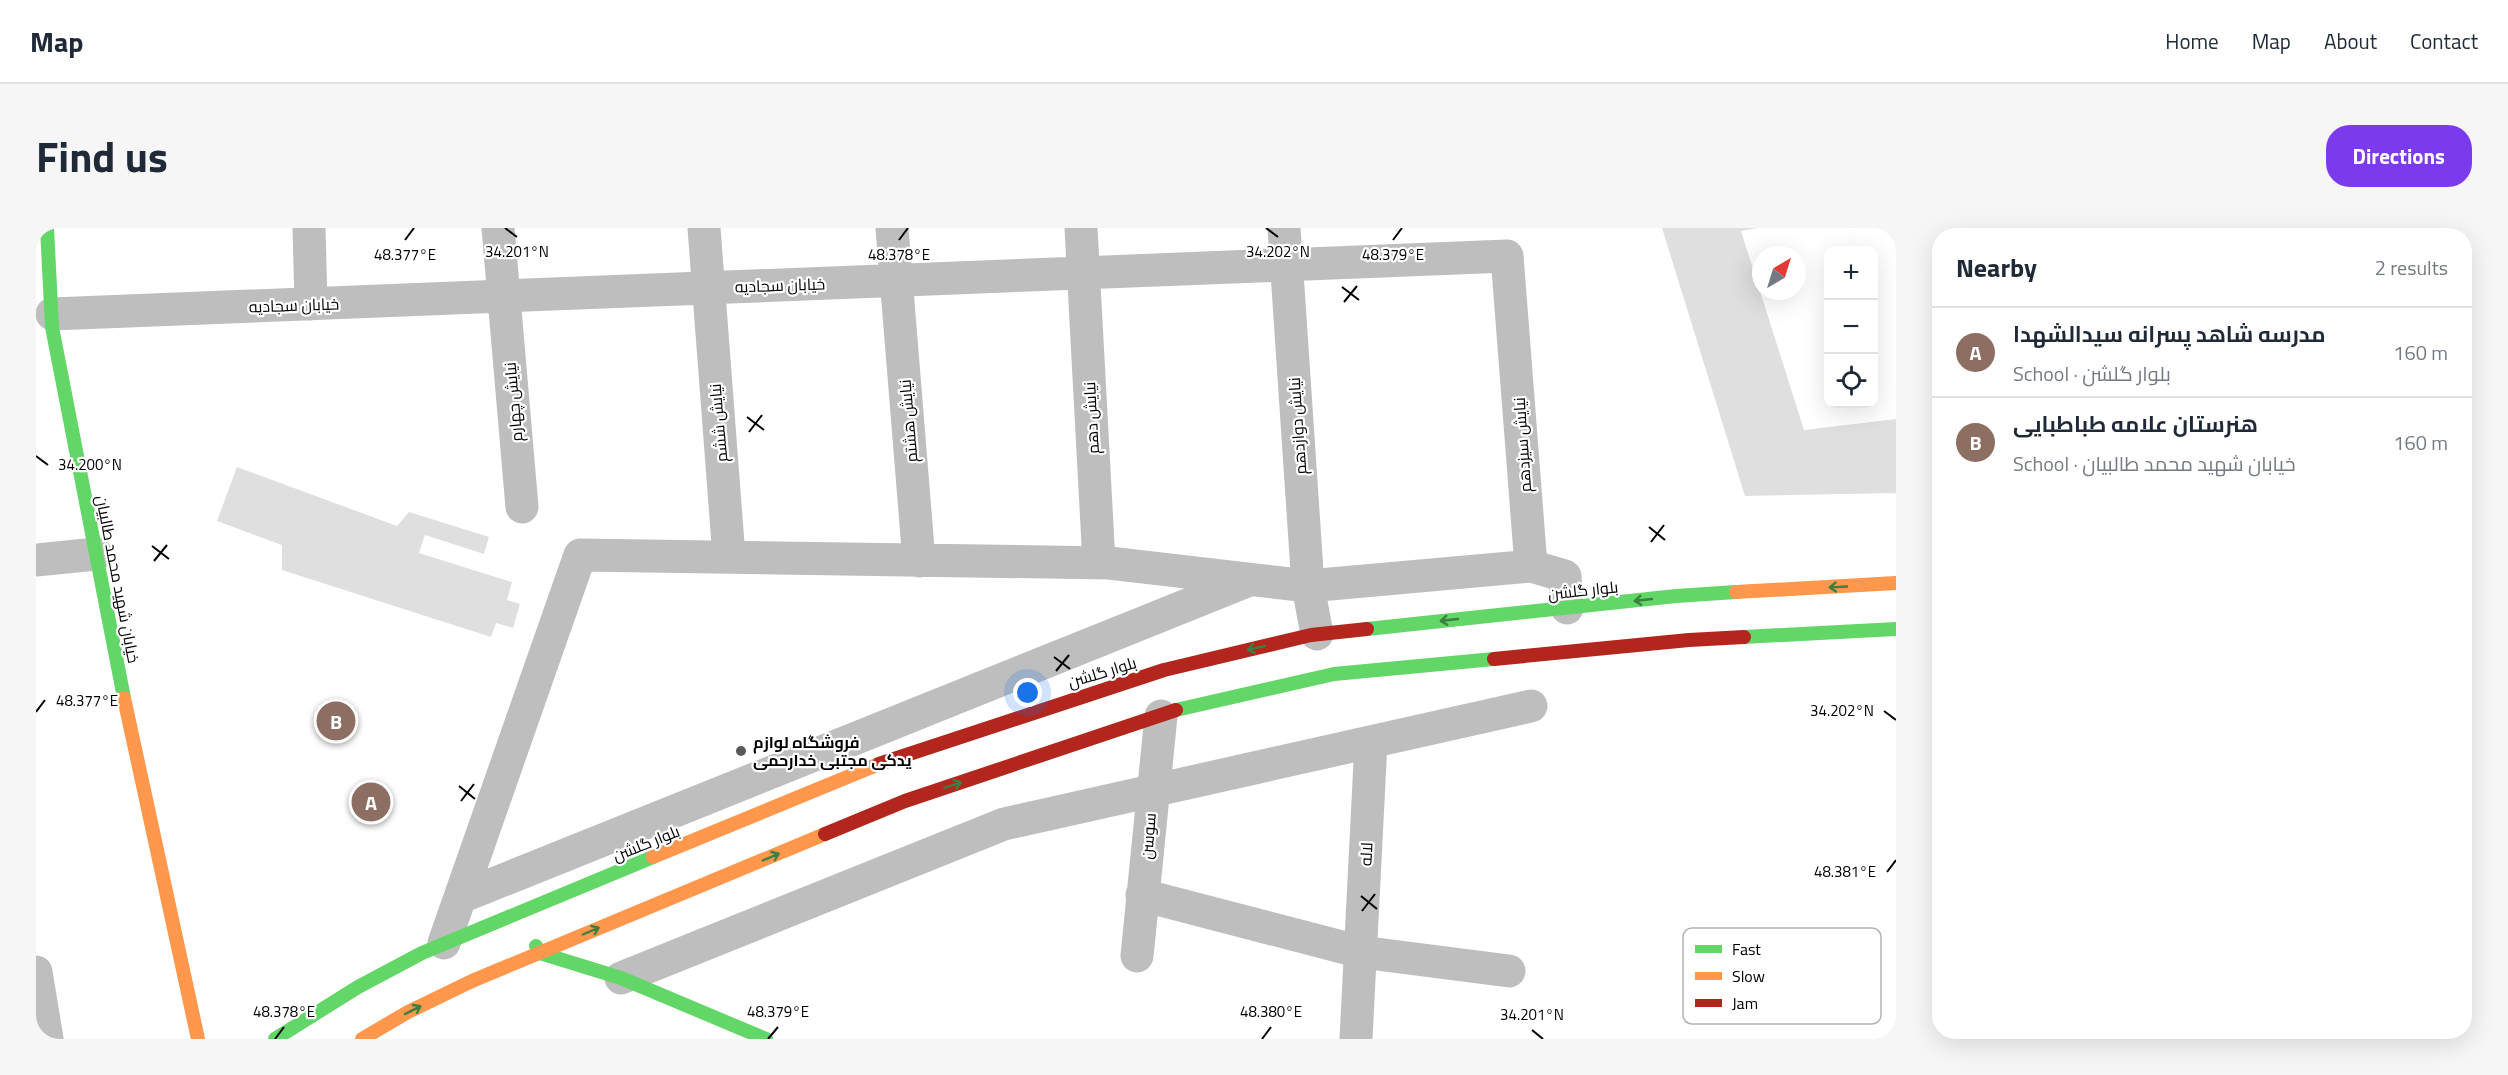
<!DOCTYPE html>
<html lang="en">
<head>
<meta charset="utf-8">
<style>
	:root { --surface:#fff; --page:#f6f6f7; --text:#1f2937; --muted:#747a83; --line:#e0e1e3; --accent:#7c3aed }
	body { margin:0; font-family:"Titillium Web",Cairo,sans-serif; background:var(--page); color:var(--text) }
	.controls { position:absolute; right:18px; top:18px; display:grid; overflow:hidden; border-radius:12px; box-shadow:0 6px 24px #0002 }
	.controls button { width:54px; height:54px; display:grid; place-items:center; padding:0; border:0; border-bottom:2px solid var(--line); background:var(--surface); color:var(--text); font:30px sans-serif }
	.compass { position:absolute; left:1716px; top:18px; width:54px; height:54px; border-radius:50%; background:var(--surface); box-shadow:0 6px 24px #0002; rotate:38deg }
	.you { position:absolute; left:992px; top:465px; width:21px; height:21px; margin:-15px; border:4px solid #fff; border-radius:50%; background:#1a73e8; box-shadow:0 0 0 9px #1a73e833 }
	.badge { display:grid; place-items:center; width:39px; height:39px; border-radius:50%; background:var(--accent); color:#fff; font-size:20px; font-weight:700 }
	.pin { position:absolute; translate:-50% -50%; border:3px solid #fff; box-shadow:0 2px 6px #0006 }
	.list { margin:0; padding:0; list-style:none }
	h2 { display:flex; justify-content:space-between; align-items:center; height:78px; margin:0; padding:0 24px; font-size:26px }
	h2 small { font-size:20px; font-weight:400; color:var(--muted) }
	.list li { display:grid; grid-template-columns:39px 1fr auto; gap:18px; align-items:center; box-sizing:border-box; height:90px; padding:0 24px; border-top:2px solid var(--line) }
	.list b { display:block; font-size:22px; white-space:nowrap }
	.list p { margin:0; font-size:20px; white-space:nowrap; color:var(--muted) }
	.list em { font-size:20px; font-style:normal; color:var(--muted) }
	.icon { flex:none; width:33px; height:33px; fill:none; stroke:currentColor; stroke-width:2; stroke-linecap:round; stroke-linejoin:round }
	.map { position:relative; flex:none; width:1860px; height:811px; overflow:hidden; border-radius:24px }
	header { display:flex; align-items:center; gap:36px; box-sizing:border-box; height:84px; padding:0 30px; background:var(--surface); border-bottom:2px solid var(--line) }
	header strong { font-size:28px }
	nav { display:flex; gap:33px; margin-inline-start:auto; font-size:21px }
	.intro { display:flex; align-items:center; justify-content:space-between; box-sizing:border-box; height:144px; padding:0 36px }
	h1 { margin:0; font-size:42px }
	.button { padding:15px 27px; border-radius:24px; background:var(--accent); color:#fff; font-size:21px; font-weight:700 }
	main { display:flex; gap:36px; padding:0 36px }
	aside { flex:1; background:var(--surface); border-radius:24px; box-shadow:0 6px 24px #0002 }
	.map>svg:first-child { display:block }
	.building { fill:#dfdfdf }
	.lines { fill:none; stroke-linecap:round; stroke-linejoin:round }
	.street { stroke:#bebebe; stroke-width:33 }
	.fast { stroke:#63d668; stroke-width:14 }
	.slow { stroke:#ff974d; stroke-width:14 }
	.jam { stroke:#b3261e; stroke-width:14 }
	.oneway { stroke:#3b803e }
	.ticks { fill:none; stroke:#000; stroke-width:2 }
	.poi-dot { fill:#595959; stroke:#fff; stroke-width:2 }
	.labels { text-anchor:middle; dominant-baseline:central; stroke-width:4.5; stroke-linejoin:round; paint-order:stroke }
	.street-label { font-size:16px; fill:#000; stroke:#fff }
	.poi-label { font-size:16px; font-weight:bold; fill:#000; stroke:#fff; text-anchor:start }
	.key { fill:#fff; stroke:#b2b2b2; stroke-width:1.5 }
	.key-label { font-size:16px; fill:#000 }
	.ticks-label { font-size:15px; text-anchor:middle; fill:#000; stroke:#fff; stroke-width:4.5; stroke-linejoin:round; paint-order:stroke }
</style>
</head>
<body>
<header>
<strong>Map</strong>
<nav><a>Home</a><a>Map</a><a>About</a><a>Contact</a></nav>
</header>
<div class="intro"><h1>Find us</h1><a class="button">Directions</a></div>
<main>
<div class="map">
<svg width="1860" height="811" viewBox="0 0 1860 811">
	<rect width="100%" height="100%" fill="#fff"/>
	<path class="building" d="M1626,0H1721L1705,3L1768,202L1860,191V265L1709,268Z
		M201,239L361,298L373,284L453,309L448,326L389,307L383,325L476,354L471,372L484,376L477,400L460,395L455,409L246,342V317L181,293Z"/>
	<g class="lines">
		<path class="street" d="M273,0L275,76
			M462,0L486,279
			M668,0L693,329
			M856,0L883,333
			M1045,0L1063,335
			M1248,0L1272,358L1281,406
			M16,86L1471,28L1495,338L1529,348L1531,380
			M0,332L60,326
			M1106,667L1325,724L1473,743
			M425,669L1211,353
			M408,715L544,327L1073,335L1272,358L1495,338
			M1101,728L1125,488
			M0,744L11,811
			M585,750L968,596L1495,478
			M1320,811L1335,514"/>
		<path class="fast" d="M11,0L16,99L88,470
			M1331,401L1640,368L1700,364
			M1708,409L1860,401
			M1140,482L1298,446L1458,431
			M500,718L504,725L585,750L730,811
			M239,811L322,759L386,725L617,629"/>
		<path class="slow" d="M1700,364L1860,355
			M88,470L162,811
			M617,629L843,536
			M326,811L372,784L436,753L789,606"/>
		<path class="jam" d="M1458,431L1653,412L1708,409
			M843,536L1128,442L1275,407L1331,401
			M789,606L869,573L1140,482"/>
	</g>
	<defs><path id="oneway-shaft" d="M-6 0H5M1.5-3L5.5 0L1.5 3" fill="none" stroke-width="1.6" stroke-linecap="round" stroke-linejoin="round" transform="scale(1.5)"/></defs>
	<g class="oneway">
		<use href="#oneway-shaft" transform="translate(1802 359) rotate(177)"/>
		<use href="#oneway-shaft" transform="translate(1607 372) rotate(174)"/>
		<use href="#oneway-shaft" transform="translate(1413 392) rotate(174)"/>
		<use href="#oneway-shaft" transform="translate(1220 420) rotate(167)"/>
		<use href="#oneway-shaft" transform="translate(917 557) rotate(-18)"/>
		<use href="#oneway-shaft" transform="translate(735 629) rotate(-23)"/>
		<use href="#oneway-shaft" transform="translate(555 703) rotate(-23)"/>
		<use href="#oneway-shaft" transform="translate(377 782) rotate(-27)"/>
	</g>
	<path class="ticks" d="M469,0L481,9M1230,0L1242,9M369,12L378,0M863,12L872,0M1357,12L1366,0M1306,59L1323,72M1308,74L1321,58M711,189L728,202M713,204L726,187M0,228L12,237M1613,299L1629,312M1615,314L1628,297M116,318L133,331M118,333L131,317M1018,429L1034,441M1020,443L1033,427M1848,483L1860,492M0,484L9,472M423,558L439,571M425,573L438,556M1851,644L1860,632M1325,668L1341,681M1326,683L1339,666M1496,802L1507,811M239,811L248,799M732,811L742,799M1226,811L1235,799"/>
	<circle class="poi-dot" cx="705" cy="523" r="6"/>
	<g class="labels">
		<g class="street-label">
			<text transform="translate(744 57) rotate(-2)">خیابان سجادیه</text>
			<text transform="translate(258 77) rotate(-2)">خیابان سجادیه</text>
			<text transform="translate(477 174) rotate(-95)">نیایش چهارم</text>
			<text transform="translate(1055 190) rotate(-93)">نیایش دهم</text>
			<text transform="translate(872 193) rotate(-95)">نیایش هشتم</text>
			<text transform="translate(682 195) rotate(-95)">نیایش ششم</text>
			<text transform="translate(1261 198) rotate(-94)">نیایش دوازدهم</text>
			<text transform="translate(1486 217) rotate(-94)">نیایش سیزدهم</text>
			<text transform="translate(82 351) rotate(79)">خیابان شهید محمد طالبیان</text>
			<text transform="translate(1547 362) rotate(-6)">بلوار گلشن</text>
			<text transform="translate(1066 444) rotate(-17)">بلوار گلشن</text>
			<text transform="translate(1112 608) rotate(-85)">سوسن</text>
			<text transform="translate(610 615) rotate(-22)">بلوار گلشن</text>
			<text transform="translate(1330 626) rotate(-87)">لاله</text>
		</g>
		<g class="poi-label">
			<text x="717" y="514">فروشگاه لوازم<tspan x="717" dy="18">یدکی مجتبی خدارحمی</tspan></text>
		</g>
	</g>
	<rect x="1647" y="700" width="198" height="96" rx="9" class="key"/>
	<rect x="1659" y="717" width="27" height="8" fill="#63d668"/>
	<rect x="1659" y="744" width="27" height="8" fill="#ff974d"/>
	<rect x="1659" y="771" width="27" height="8" fill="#b3261e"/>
	<g class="key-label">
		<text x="1696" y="727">Fast</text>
		<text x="1696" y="754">Slow</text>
		<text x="1696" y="781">Jam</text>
	</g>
	<g class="ticks-label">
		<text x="481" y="29">34.201°N</text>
		<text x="1242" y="29">34.202°N</text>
		<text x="369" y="32">48.377°E</text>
		<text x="863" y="32">48.378°E</text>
		<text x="1357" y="32">48.379°E</text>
		<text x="54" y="242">34.200°N</text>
		<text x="51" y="478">48.377°E</text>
		<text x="1806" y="488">34.202°N</text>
		<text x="1809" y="649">48.381°E</text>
		<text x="248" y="789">48.378°E</text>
		<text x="742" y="789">48.379°E</text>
		<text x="1235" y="789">48.380°E</text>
		<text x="1496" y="792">34.201°N</text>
	</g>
</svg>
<div class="controls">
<button>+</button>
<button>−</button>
<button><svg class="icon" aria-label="locate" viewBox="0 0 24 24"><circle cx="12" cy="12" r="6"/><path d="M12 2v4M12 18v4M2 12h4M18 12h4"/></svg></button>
</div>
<svg class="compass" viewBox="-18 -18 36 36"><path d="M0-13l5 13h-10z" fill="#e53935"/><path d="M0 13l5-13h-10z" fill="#747a83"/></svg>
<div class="you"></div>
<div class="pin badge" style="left:335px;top:574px;background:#8d6e63">A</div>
<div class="pin badge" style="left:300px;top:493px;background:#8d6e63">B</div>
</div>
<aside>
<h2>Nearby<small>2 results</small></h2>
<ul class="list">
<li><span class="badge" style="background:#8d6e63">A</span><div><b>مدرسه شاهد پسرانه سیدالشهدا</b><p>School · بلوار گلشن</p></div><em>160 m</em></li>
<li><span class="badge" style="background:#8d6e63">B</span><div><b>هنرستان علامه طباطبایی</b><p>School · خیابان شهید محمد طالبیان</p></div><em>160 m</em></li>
</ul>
</aside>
</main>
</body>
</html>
